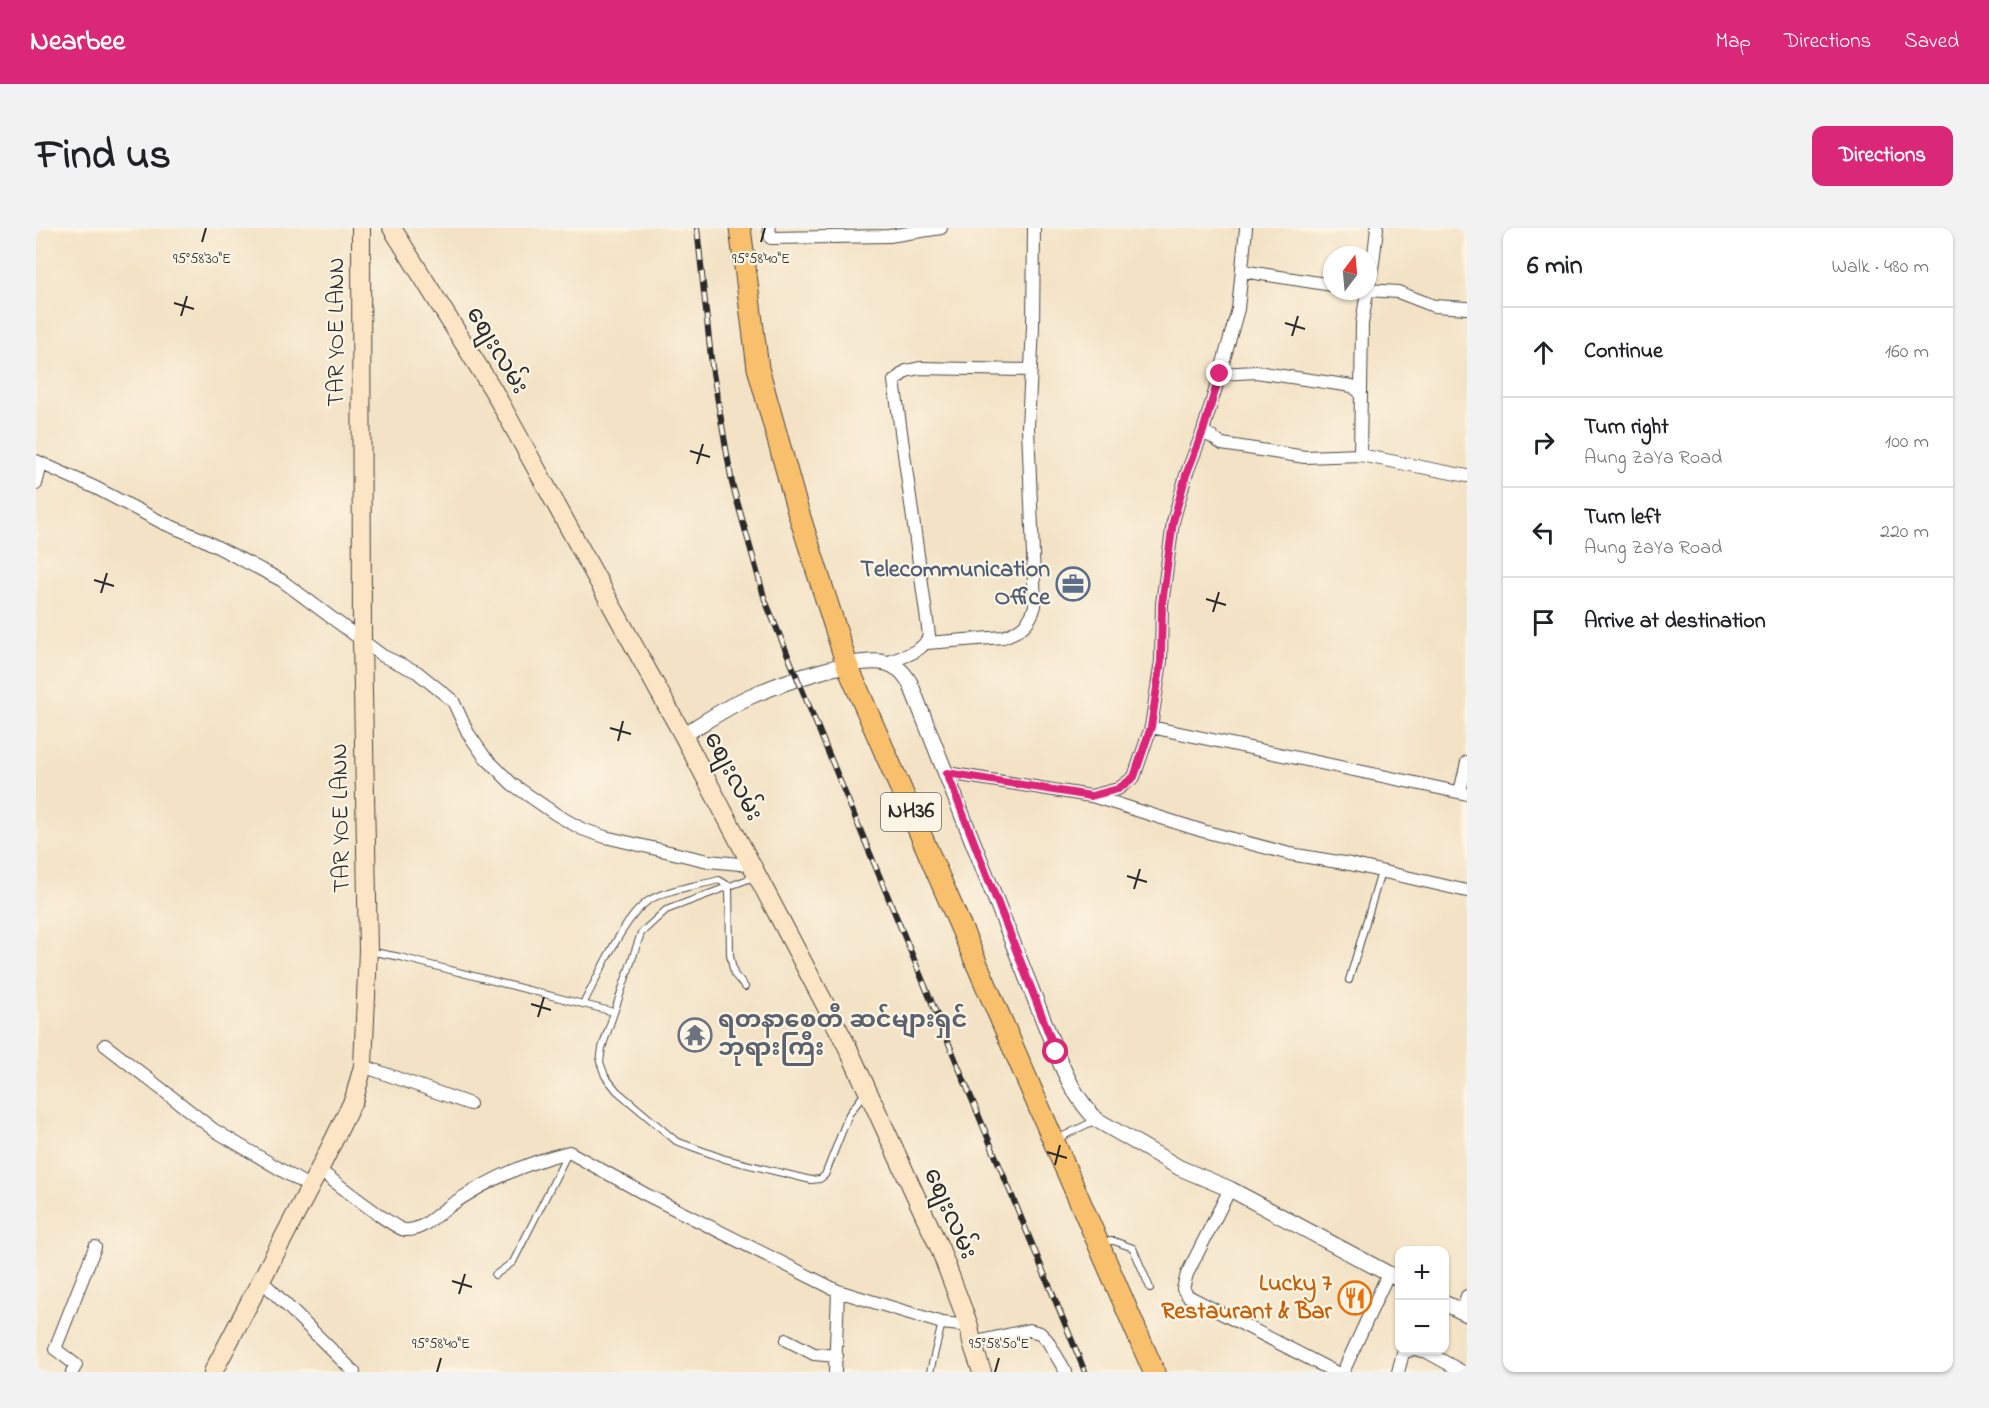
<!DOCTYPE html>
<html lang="en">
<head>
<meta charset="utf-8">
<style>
	:root { --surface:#fff; --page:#f2f2f2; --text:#202124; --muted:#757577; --line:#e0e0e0; --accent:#db2777 }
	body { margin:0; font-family:"Indie Flower","Noto Sans Myanmar",sans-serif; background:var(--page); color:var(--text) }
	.controls { position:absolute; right:18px; bottom:18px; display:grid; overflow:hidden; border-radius:12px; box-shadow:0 2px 4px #0004 }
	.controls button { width:54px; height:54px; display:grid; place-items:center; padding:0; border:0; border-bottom:2px solid var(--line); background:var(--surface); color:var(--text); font:30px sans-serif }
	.compass { position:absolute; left:1287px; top:18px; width:54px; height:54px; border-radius:50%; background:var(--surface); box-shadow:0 2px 4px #0004; rotate:16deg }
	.stop { position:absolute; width:18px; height:18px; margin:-14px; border:4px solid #db2777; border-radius:50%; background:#fff }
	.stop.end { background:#db2777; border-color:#fff; box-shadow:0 2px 6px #0008 }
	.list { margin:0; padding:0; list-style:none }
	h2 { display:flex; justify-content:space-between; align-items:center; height:78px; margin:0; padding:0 24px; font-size:26px }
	h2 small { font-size:20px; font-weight:400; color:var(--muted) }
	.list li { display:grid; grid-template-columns:39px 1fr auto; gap:18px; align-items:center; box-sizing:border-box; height:90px; padding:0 24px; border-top:2px solid var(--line) }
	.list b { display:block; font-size:22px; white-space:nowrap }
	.list p { margin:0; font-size:20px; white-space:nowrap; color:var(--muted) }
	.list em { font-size:20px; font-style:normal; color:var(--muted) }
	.icon { flex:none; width:33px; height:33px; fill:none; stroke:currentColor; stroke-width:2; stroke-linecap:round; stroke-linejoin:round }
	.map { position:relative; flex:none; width:1431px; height:1144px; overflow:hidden; border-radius:12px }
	header { display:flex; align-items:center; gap:36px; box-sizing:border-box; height:84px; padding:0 30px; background:var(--accent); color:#fff }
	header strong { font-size:28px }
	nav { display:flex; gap:33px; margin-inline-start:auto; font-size:21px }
	.intro { display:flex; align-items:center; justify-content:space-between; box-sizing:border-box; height:144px; padding:0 36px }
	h1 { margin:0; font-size:42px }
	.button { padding:15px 27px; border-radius:12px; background:var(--accent); color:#fff; font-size:21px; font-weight:700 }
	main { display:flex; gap:36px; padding:0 36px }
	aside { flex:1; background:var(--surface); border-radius:12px; box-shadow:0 2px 4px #0004 }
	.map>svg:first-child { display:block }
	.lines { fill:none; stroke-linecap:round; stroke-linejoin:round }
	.service-casing { stroke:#494642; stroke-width:8 }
	.minor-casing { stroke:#494642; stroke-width:14 }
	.tertiary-casing { stroke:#494642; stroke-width:17 }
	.secondary-casing { stroke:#494642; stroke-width:20 }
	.trunk-casing { stroke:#494642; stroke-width:23 }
	.service { stroke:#fff; stroke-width:6 }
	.minor { stroke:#fff; stroke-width:12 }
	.tertiary { stroke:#fff; stroke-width:15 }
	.secondary { stroke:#fce5c4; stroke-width:18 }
	.trunk { stroke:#f8bf6c; stroke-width:21 }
	.rail-casing { stroke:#2b2b2b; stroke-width:6 }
	.rail { stroke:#fcf5e5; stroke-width:4; stroke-dasharray:11; stroke-linecap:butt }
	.route { stroke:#db2777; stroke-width:8 }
	.ticks { fill:none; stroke:#2b2b2b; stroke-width:2 }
	.labels { text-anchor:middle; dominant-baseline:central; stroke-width:4.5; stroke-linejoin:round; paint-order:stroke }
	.shield { fill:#fcf5e5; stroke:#6a6863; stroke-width:1.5 }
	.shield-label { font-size:22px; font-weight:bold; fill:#2b2b2b }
	.street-label { font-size:24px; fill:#2b2b2b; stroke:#fcf5e5 }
	.service-label { font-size:24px; font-weight:bold; fill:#4e5e75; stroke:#fcf5e5; text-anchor:end }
	.worship-label { font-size:24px; font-weight:bold; fill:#5b616d; stroke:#fcf5e5; text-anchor:start }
	.food-label { font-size:24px; font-weight:bold; fill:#c56008; stroke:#fcf5e5; text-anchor:end }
	.ticks-label { font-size:15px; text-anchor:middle; fill:#2b2b2b; stroke:#fcf5e5; stroke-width:4.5; stroke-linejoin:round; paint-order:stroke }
</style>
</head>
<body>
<header>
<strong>Nearbee</strong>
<nav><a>Map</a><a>Directions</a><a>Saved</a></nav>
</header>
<div class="intro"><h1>Find us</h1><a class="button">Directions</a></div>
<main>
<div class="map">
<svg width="1431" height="1144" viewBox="0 0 1431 1144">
	<rect width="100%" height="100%" fill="#fcf5e5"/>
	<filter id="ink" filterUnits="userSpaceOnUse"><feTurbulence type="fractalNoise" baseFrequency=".0167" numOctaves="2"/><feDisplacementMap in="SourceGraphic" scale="12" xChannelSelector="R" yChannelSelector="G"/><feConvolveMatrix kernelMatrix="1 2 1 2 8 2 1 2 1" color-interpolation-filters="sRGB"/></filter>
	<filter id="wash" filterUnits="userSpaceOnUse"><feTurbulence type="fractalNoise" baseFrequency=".008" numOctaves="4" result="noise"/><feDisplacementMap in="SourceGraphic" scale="24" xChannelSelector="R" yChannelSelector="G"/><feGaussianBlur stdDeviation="1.35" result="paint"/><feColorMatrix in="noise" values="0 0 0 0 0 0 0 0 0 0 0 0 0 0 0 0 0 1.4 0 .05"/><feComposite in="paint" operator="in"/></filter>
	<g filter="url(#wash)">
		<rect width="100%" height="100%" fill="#f3e2c5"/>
	</g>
	<g filter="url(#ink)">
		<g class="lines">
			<g class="service-casing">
				<path id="service" d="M718,649L630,682L605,705L566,820L564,834L569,848L581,863L640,913L689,931L775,952L784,951L789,947L813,886L829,865
					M333,723L364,729L578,784
					M1313,752L1345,644
					M547,776C562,749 587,690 612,673C630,661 662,658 683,652L693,658L694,727L698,746L709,759
					M1021,911L1060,892
					M1065,1013H1078L1097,1020L1114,1060
					M459,1047L477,1034L532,925
					M894,1144L906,1095"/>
			</g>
			<g class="minor-casing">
				<path id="minor" d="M733,0L735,10L853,8L905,0
					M1206,43L1296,57
					M1332,56L1337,35L1341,0
					M1332,62L1362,64L1398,78L1431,80
					M1184,146L1220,144L1316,158L1325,165
					M1167,203L1186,216L1269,229L1324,227L1431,248
					M1324,227L1326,96L1331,63
					M0,233L60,260L127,295L166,311L245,352L347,428L381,444L417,473L432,505L448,528L476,556L521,587L546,601L569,609L672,633L715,637
					M0,256L5,236
					M891,415L967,409C984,403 994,396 999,378L992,199L997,99L998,0
					M850,435C865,429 889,424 893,407L858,153L870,143L884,140L995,142
					M1115,499L1431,566
					M911,545L1055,568L1082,561L1098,549L1115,499L1125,433L1126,376L1137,294L1150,247L1167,203L1184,146L1202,81L1210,0
					M1424,564L1431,534
					M1056,568L1167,603L1254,626L1314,636L1431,663
					M69,817L178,902L274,959
					M327,838L434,876
					M283,942C297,952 358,1001 369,1002C385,1003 397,990 409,981C446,955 488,935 533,924L609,966L802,1063L906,1095L933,1098
					M1194,961L1151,1046L1147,1061L1152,1068L1299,1144
					M225,1052L318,1144
					M1426,1084L1431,1068
					M751,1112L778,1126L801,1128
					M936,1115L993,1102L1004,1105L1011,1112L1030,1144
					M1382,1122L1391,1124L1427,1144
					M36,1144L40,1137L19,1121L59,1019
					M799,1144L802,1063
					M1307,1144L1352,1046
					M1362,1144L1367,1125L1375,1122"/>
			</g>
			<g class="tertiary-casing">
				<path id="tertiary" d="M647,507C669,494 692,478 715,468C745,455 820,428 850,435C862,438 868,445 874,455L1020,824C1030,849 1041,872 1061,892L1144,940L1194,961L1364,1052
					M1408,1075L1431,1086"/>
			</g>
			<g class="secondary-casing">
				<path id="secondary" d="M356,0L457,162L647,507L811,818L904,1021L933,1098L936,1115L946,1144
					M177,1144L283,942L318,871L327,838L332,722L326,412L325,0"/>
			</g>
			<g class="trunk-casing">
				<path id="trunk" d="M704,0L722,140L761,280L811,437L1118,1144"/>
			</g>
			<use href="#service" class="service"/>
			<use href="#minor" class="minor"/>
			<use href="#tertiary" class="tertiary"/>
			<use href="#secondary" class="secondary"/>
			<use href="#trunk" class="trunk"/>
			<g class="rail-casing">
				<path id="rail" d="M661,0L676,139L696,255L729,372L1049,1144"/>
			</g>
			<use href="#rail" class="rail"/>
		</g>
	</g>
	<g class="lines" filter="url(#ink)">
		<path class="route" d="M1020,824L911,545L1055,568L1082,561L1098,549L1115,499L1125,433L1126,376L1137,294L1150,247L1167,203L1184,146"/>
	</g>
	<path class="ticks" d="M166,14L170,0M725,14L729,0M138,75L158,81M145,88L151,68M1249,95L1269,101M1256,108L1262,88M654,223L674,229M661,236L667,216M58,352L78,358M65,365L71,345M1170,371L1190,377M1177,384L1183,364M574,500L595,506M582,513L587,493M1091,648L1111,654M1098,661L1104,641M495,776L515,782M502,789L508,769M1011,924L1031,930M1019,937L1024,917M416,1053L436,1059M423,1066L429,1046M401,1144L405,1130M959,1144L963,1130"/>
	<defs>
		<g id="office-ring" transform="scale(1.725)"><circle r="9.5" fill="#fcf5e5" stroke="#5c6f8a" stroke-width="1.5"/><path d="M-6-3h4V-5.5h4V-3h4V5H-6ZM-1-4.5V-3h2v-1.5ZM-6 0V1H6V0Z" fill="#5c6f8a"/></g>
		<g id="temple-ring" transform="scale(1.725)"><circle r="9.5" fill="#fcf5e5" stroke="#6b7280" stroke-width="1.5"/><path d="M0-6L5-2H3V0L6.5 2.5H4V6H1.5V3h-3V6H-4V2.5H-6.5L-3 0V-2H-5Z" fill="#6b7280"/></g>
		<g id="restaurant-ring" transform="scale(1.725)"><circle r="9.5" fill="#fcf5e5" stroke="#e8710a" stroke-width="1.5"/><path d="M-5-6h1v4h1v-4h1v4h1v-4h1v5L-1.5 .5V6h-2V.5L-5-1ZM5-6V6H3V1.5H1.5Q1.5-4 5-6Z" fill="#e8710a"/></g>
	</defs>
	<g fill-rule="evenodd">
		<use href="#office-ring" x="1037" y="356"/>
		<use href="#temple-ring" x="659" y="807"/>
		<use href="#restaurant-ring" x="1319" y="1070"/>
	</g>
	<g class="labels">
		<rect class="shield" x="845" y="565" width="60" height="38" rx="4.5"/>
		<g class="shield-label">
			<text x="875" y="584">NH36</text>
		</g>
		<g class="street-label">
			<text transform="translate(301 104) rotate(-90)">TAR YOE LANN</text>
			<text transform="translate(460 123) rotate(59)">စျေးလမ်း</text>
			<text transform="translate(696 549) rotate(62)">စျေးလမ်း</text>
			<text transform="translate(306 590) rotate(-91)">TAR YOE LANN</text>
			<text transform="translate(913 986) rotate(66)">စျေးလမ်း</text>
		</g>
		<g class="service-label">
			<text x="1014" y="342">Telecommunication<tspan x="1014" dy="28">Office</tspan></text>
		</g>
		<g class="worship-label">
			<text x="682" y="793">ရတနာစေတီ ဆင်များရှင်<tspan x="682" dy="28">ဘုရားကြီး</tspan></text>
		</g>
		<g class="food-label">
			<text x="1296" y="1056">Lucky 7<tspan x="1296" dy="28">Restaurant &amp; Bar</tspan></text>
		</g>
	</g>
	<g class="ticks-label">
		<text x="166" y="35">95°58'30"E</text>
		<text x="725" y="35">95°58'40"E</text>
		<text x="405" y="1120">95°58'40"E</text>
		<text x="963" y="1120">95°58'50"E</text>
	</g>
</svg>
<div class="controls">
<button>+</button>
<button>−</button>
</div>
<svg class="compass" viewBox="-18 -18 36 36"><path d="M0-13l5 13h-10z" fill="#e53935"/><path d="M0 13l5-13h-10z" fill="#757577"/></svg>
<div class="stop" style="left:1020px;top:824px"></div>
<div class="stop end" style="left:1184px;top:146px"></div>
</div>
<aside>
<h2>6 min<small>Walk · 480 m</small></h2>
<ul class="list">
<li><svg class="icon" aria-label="ahead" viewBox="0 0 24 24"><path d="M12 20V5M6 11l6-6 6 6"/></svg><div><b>Continue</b></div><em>160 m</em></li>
<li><svg class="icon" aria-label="right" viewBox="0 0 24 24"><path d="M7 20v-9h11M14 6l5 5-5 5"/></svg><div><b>Turn right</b><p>Aung ZaYa Road</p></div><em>100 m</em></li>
<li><svg class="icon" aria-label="left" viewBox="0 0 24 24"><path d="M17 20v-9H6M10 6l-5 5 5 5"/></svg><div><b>Turn left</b><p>Aung ZaYa Road</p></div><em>220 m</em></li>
<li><svg class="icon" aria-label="arrive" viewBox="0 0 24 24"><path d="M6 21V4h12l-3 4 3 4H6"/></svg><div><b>Arrive at destination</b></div></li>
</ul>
</aside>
</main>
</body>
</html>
